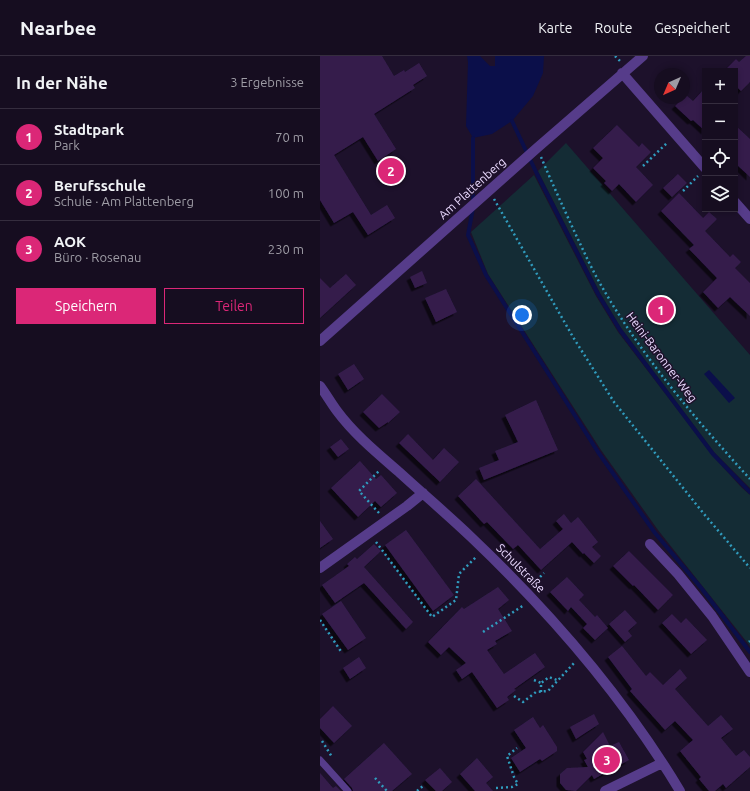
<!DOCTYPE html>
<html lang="de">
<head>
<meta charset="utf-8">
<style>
	:root { --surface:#160d20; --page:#231b2d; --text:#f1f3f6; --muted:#9e9ca5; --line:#352d3e; --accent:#db2777 }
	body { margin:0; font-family:Ubuntu,sans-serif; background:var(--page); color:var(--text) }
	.controls { position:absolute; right:12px; top:12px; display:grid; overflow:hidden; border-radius:0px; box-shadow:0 2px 6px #0003 }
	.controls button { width:36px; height:36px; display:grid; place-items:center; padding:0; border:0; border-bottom:1px solid var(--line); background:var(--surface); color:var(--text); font:20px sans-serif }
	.compass { position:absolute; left:334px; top:12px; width:36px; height:36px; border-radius:50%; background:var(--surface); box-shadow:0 2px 6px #0003; rotate:224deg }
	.you { position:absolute; left:202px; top:259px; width:14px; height:14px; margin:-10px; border:3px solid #fff; border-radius:50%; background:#1a73e8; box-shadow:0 0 0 6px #1a73e833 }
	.badge { display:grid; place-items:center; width:26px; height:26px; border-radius:50%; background:var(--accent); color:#fff; font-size:13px; font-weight:700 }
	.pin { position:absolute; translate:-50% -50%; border:2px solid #fff; box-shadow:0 1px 4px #0006 }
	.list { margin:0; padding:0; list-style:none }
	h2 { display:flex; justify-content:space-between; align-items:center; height:52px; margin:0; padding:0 16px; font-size:17px }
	h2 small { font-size:13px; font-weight:400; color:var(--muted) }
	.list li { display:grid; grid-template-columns:26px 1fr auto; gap:12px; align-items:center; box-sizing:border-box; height:56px; padding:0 16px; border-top:1px solid var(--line) }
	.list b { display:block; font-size:15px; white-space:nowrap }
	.list p { margin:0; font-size:13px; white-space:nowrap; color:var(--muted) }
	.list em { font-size:13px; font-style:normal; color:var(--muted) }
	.actions { display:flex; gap:8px; padding:12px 16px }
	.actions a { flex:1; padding:9px 0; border:1px solid var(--accent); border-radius:0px; text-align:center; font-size:14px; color:var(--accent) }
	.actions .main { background:var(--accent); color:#fff }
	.icon { flex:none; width:22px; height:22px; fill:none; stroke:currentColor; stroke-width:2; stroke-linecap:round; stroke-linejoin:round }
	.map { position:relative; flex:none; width:430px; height:735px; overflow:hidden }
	header { display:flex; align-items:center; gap:24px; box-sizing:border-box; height:56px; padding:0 20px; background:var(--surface); border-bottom:1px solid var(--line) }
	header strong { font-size:19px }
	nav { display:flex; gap:22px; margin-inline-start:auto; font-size:14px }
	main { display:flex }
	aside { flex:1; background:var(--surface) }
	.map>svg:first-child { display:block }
	.green { fill:#142c35 }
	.water { fill:#0b0f4a }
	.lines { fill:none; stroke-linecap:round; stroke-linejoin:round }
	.stream { stroke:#0b0f4a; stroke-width:4 }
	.building { fill:#341d4c; filter:url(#shadow) }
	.path { stroke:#309cbe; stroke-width:2.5; stroke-dasharray:2 3; stroke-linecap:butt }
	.service { stroke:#563c8a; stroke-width:7 }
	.minor { stroke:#563c8a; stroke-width:10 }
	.labels { text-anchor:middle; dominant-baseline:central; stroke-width:3; stroke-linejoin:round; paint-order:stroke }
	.street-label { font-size:12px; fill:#eadaff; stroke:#1d112b }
</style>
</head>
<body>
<header>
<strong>Nearbee</strong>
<nav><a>Karte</a><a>Route</a><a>Gespeichert</a></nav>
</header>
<main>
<aside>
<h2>In der Nähe<small>3 Ergebnisse</small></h2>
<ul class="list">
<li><span class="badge">1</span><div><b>Stadtpark</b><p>Park</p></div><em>70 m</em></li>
<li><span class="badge">2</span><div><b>Berufsschule</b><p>Schule · Am Plattenberg</p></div><em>100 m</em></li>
<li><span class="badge">3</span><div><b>AOK</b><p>Büro · Rosenau</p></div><em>230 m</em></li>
</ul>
<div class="actions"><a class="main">Speichern</a><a>Teilen</a></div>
</aside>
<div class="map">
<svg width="430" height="735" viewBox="0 0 430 735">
	<defs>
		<filter id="shadow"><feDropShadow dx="-3.5" dy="3.5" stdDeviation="0" flood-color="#0009"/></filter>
	</defs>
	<rect width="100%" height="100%" fill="#1d112b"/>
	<path class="green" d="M246,87L430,299V432L394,396L301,272L280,237L218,115Z
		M214,119L276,240L298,276L392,399L421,431L430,439V590L338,474L281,394L168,218L151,176Z"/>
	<path class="water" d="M147,0H160L170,10H175V0H224L223,17L213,40L192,65L172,78L153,82L146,70L148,6Z
		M389,314L415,342L409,347L384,318Z"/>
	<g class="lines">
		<path class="stream" d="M192,65L217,118L278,238L300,274L393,398L430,436
			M153,82V146
			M153,152L148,179L166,219L278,396L335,477L382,533L430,596"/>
	</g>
	<path class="building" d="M0,0H62L74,20L84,14L85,16L99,7L107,20L93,29L95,32L54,58L76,93L58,105L43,81L14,99L51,159L67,149L75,162L48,179L33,156L14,167L0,144Z
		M426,0H430V26L421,35L415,29V15H404L416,3L419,6Z
		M385,32V75L373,64L371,65L355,50L366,39L373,45Z
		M297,69L319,91L322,87L331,96L316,111L333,129L316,146L299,128L292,135L284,127L286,125L273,112L283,102L273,92Z
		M415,69L430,83V121L415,107Z
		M358,118L367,127L352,141L343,132Z
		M359,137L383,162L389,156L397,163L385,175L410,201L413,198L421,206L415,212L430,227V260L410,241L398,252L383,236L397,222L369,193L374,189L341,155Z
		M102,215L107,227L95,232L90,221Z
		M26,218L36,229L0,262V222L10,232Z
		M126,233L137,256L116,266L105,242Z
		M34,308L44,323L28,334L18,318Z
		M62,338L80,356L68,367V366L59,372L43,356Z
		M216,344L238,394L164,424L159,412L179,404L175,395L198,386L185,359Z
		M88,378L113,404L124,392L139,406L120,426L79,387Z
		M21,383L29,393L18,401L10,391Z
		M40,405L56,423L61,419L77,437L61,451L55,445L38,461L11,432Z
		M156,423L220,493L243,473L236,465L244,458L251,467L258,461L278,486L272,491L281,500L274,507L264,497L263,498L252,486L221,514L198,489L193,493L167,466L164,468L138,440Z
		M0,465L13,483L0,492Z
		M86,474L134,539L113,555L65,489Z
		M54,488L61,495L44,511L93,566L86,573L44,527L15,547L2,529L29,510L27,508L35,501L37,503Z
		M309,495L353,539L338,554L314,529L313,530L293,510Z
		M247,521L264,539L259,544L275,561L277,559L288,572L275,584L263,572L267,568L251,551L248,555L230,536Z
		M178,531L189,544L178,553L192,575L175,585L177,588L167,594L184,618L215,597L225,611L194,633L196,634L187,641L189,644L177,652L152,616L142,623L136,614L146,607L129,591L121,599L108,586L142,551L144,553Z
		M21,545L46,582L28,594L2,558Z
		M305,554L317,567L308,575L312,580L305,586L289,568Z
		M352,558L361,567L366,562L387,584L371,598L342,567Z
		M302,590L326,620L330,616L343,629L360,613L367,622L355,633L388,670L401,659L413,673L401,682L416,700L424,694L430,701V711L406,732L403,728L395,735H389L379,723L381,721L360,695L373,684L355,665L345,674L310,635L312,633L288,601Z
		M39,601L46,612L30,623L23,612Z
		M13,650L32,670L14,687L0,672V663Z
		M274,658L279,668L256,683L250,671Z
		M213,661L220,672L223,669L237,691V695L222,705L220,703L200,716L191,702L206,692L194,674Z
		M283,676L290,690L299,686L309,704L274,723L272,719L256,735L246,734L240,727V718L247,712L268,711L264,704L267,703L263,696Z
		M64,687L92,718L72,735H33L32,732L24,723Z
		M157,702L173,721L166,727L173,735H155L140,718Z
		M120,712L132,726L122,735H116L105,724Z
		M0,717L13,732L16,730L21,735H0Z"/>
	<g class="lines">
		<path class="path" d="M295,0L300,5
			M221,101C232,127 244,153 256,179C265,198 274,218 285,236C325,304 377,365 430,423
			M323,110L348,86
			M363,135L378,120
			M174,143L253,281L294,346L384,458L430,512
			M59,457L39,435L60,414
			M56,486L112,561L136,544L139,518L156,501
			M213,528L224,517
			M0,564L22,597
			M163,576L204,549
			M429,586L430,585
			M214,624L221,627
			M221,636V627L229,621L237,624
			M194,640L203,646L216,636L228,635L255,606
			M2,685L12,701
			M55,722L67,735
			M176,732L192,731L198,728L194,721L187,700L197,692
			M97,735L103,730"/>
		<path class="service" d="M0,704L28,735"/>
		<path class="minor" d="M302,17L385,112
			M415,146L430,163
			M0,285L217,92L323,0
			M0,330C6,338 11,347 17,355C34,378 57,397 79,416C103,438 128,459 151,481C231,557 303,640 360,735
			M330,488L358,518L392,560L430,616
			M0,512L87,450L103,437
			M285,735L342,707"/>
	</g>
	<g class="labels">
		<g class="street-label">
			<text transform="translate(152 132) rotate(-42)">Am Plattenberg</text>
			<text transform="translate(342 301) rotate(53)">Heini-Baronner-Weg</text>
			<text transform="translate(201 512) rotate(45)">Schulstraße</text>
		</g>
	</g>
</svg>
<div class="controls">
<button>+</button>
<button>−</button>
<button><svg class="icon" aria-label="locate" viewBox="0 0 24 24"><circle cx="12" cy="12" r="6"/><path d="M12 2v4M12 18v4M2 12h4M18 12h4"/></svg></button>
<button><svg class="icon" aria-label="layers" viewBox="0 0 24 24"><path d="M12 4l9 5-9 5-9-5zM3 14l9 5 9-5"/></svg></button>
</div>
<svg class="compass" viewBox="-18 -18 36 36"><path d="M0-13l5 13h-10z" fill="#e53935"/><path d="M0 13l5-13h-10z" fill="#9e9ca5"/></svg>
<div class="you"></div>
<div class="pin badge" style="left:341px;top:254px">1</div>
<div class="pin badge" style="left:71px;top:115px">2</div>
<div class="pin badge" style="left:287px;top:704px">3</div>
</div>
</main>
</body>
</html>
